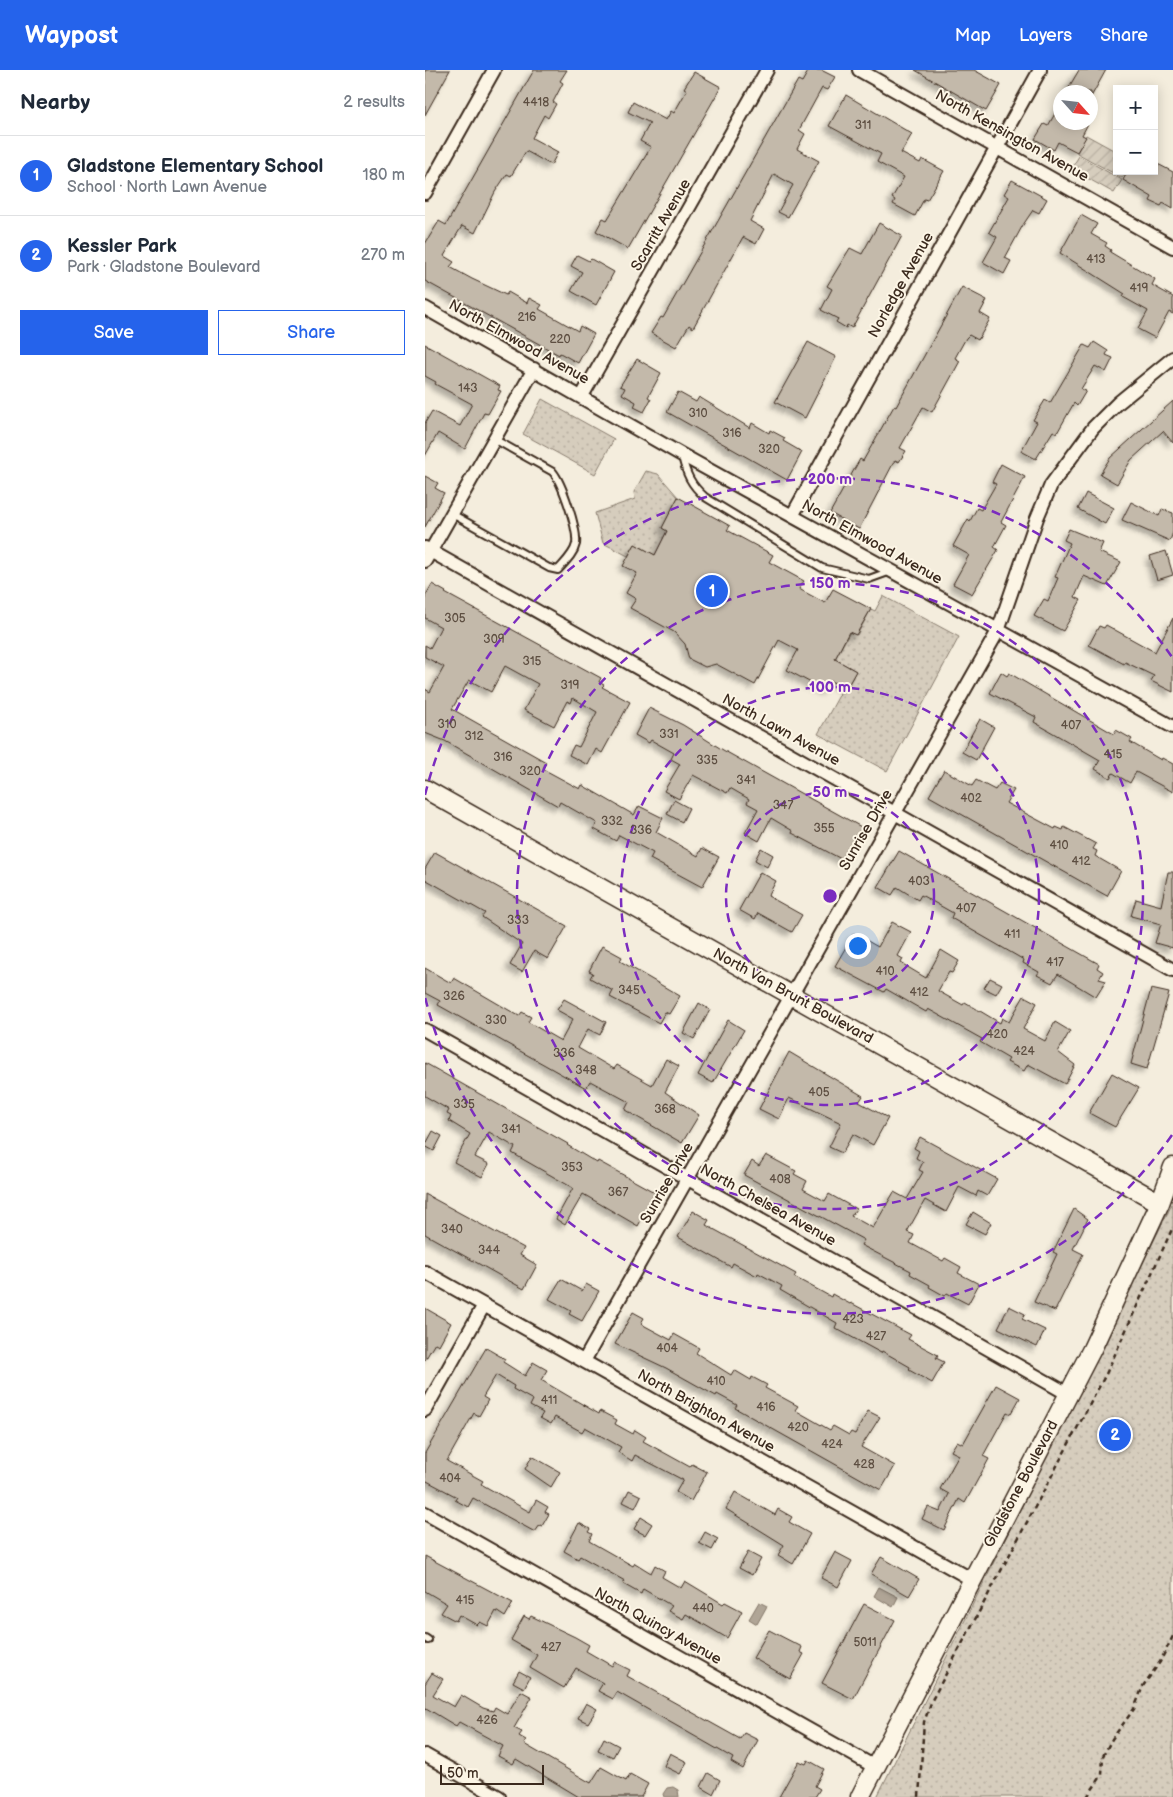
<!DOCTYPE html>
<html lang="en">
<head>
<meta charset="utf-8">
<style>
	:root { --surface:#fff; --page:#f6f6f7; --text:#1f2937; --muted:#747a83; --line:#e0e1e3; --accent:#2563eb }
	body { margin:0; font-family:"Balsamiq Sans",sans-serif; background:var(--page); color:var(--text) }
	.controls { position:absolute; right:15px; top:15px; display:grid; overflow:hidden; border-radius:0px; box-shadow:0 2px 12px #0003 }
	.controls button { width:45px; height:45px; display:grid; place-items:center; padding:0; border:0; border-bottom:1px solid var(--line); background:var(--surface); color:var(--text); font:25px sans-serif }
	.compass { position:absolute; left:628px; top:15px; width:45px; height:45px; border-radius:50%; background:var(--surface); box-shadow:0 2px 12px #0003; rotate:117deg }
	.scale { position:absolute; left:15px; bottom:12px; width:104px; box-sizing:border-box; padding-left:5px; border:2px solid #3b2a1e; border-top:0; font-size:14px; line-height:18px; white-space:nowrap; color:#3b2a1e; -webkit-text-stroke:4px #fcf5e5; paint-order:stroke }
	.you { position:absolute; left:432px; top:875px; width:18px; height:18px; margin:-12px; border:4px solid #fff; border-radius:50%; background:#1a73e8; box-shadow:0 0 0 8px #1a73e833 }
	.badge { display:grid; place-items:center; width:32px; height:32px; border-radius:50%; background:var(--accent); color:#fff; font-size:16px; font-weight:700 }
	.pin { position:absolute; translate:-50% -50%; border:2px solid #fff; box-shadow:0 1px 5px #0006 }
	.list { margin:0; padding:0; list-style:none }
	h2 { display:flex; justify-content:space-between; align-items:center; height:65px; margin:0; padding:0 20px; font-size:21px }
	h2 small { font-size:16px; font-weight:400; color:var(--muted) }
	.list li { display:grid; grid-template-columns:32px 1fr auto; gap:15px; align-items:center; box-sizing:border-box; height:80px; padding:0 20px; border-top:1px solid var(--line) }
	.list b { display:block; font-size:19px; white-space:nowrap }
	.list p { margin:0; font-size:16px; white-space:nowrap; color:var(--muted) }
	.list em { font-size:16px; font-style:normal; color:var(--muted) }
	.actions { display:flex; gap:10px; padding:15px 20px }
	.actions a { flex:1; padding:11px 0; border:1px solid var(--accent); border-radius:0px; text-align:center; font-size:18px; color:var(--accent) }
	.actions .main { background:var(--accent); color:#fff }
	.map { position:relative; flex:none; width:748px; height:1727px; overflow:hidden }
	header { display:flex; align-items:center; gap:30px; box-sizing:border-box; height:70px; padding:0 25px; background:var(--accent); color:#fff }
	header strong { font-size:24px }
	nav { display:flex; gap:28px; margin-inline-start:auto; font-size:18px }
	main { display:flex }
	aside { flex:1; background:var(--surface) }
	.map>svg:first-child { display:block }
	.park { fill:url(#park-dots); stroke:#887c6e }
	.garden { fill:url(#garden-furrows); stroke:#887c6e }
	.water { fill:#b0a596; stroke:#817466 }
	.building { fill:#c3b9aa; stroke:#3b2a1e; filter:url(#shadow) }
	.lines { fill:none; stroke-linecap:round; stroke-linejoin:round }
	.lane-casing { stroke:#3b2a1e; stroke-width:10 }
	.street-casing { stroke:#3b2a1e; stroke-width:16 }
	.secondary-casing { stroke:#3b2a1e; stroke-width:21 }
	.path { stroke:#3b2a1e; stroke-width:2.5; stroke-dasharray:5 4; stroke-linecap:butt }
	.lane { stroke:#fcf5e5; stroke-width:6 }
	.street { stroke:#fcf5e5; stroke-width:12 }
	.secondary { stroke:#fcf5e5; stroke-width:18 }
	.ring { fill:none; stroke:#7b2cbf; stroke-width:2.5; stroke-dasharray:9 6 }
	.labels { text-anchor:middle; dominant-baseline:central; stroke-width:4; stroke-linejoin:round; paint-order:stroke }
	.number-label { font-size:12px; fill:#5d4e41 }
	.street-label { font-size:15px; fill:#3b2a1e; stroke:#fcf5e5 }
	.centre { fill:#7b2cbf; stroke:#fcf5e5; stroke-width:2.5 }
	.ring-label { font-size:15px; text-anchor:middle; font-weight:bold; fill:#7b2cbf; stroke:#fcf5e5; stroke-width:4; stroke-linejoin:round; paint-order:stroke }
</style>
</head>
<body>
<header>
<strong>Waypost</strong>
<nav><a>Map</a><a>Layers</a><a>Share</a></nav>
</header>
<main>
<aside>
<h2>Nearby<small>2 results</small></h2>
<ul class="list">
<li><span class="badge">1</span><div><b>Gladstone Elementary School</b><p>School · North Lawn Avenue</p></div><em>180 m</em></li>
<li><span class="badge">2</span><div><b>Kessler Park</b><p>Park · Gladstone Boulevard</p></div><em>270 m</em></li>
</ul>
<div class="actions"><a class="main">Save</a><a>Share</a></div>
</aside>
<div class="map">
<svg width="748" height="1727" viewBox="0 0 748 1727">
	<defs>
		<pattern id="park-dots" width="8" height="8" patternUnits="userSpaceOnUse" patternTransform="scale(1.25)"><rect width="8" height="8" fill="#d6cdbd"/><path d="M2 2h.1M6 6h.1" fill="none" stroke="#b9b0a2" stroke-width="1.8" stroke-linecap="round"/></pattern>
		<pattern id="garden-furrows" width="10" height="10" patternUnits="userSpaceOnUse" patternTransform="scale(1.25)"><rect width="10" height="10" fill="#d6cdbd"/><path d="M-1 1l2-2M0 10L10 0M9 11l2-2" fill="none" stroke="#b9b0a2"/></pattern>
		<filter id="shadow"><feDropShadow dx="-4.5" dy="4.5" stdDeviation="2.5" flood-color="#0004"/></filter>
	</defs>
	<rect width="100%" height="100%" fill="#f4eddd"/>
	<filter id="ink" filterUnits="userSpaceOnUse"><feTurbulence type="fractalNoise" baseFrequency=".02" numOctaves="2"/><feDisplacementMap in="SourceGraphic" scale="10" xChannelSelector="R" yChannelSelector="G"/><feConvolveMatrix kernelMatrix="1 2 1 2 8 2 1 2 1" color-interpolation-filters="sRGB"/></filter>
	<g filter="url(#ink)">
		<path class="park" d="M117,329L189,369L170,404L98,364Z
			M221,401L233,404L253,427L237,458L242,461L230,485L210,474L203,486L178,473L170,443L210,429L209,422Z
			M458,526L534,567L462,701L393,664L418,618L421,619L431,601L410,589L425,562L432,565L446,539L450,541Z
			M748,1132V1727H452Z"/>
		<path class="garden" d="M661,65L692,82V101H701L697,108L652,83Z
			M654,86L697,110L689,123L646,99Z"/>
		<path class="water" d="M454,1517L473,1527L468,1537L449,1526Z
			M334,1532L342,1536L332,1554L324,1549Z
			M248,1717L253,1720L254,1727H239L238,1724L242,1718Z"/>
		<path class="building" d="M0,0H25L0,45Z
			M109,0H142L135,11L138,13L128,32L131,34L123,48L119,45L107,68L133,82L126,95L101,81L86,106L82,104L70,122L50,163L37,156L19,186L29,192L25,197L47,209L81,225L83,222L102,233L104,228L117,235L114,239L153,261L155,256L169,264L153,293L135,283L134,285L0,211V174L14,151L21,155Z
			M384,0H396L410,7L402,20L397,18L374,60L380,64L372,79L394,91L363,147L353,142L368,115L349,104L325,151L339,159L331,174L318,167L268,258L264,255L251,277L226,263L236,247L238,248L373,10L377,12Z
			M490,0H549L576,15L561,41Z
			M654,0H681L666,27V22H653L644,17Z
			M269,2L296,17L203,179L171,161L178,148L182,150L193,132L226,77L215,71L225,53L203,42L208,32L241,50L246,41L249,43L262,20L259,18Z
			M421,25L487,64L476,83L495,93L497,89L519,101L502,130L499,129L490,146L468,134L470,130L467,128L479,107L452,92L456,84L404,56Z
			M636,33V52H664L657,65L661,67L652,82L633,72L629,80L610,69L619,54L623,56Z
			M729,92L748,102V139L738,133L736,136L725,131L727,127L698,110L703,101H729Z
			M587,110L622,129L614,143L608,140L598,155L580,188L586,191L579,204L558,192L572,167L564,162L584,127L579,124Z
			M656,145L672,154L666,164L682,173L680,176L686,180L685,182L730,209L727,215L748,227V244L744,242L730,268L713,259L723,241L698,227L700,224L635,183Z
			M454,153L477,166L427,258L422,255L421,258L411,252L413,249L396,240L407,219L402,216L425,178L437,184Z
			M152,185L164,191L166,189L189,202L171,235L146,221L157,202L146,196Z
			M537,217L562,230L555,243L565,249L553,270L544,265L541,268L530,288L535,291L507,342L498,337L475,378L481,381L474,392L470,390L434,459L405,443L435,389L438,391L469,336L471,337Z
			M383,272L411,287L380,348L350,332Z
			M669,272L683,281L681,285L688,288L681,302L670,296L656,319L661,321L652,336L649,333L632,363L628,361L611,389L596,381L612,352L608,350L620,330L625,333L659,275L665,278Z
			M0,274L75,316L73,320L76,321L63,344L59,343L40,379L13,363L0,386V353L7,341L35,356L47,334L10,314L11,312L0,306Z
			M212,289L236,303L223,327L226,329L219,342L209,337L211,332L197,324L200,318L195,316Z
			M253,322L271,332L274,327L325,358L327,353L344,363L345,360L360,368L358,371L377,382L362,410L242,342Z
			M748,331V373L738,361L706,390L692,414L675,404L685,388Z
			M576,394L600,407L576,452L581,455L569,477L573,480L547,524L528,514L544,485L528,476L543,449L545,451L552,438L556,440L571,414L567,412Z
			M0,406L13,413L10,418L19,423L0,457Z
			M661,423L689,438L680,454L653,439Z
			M253,427L305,456L302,460L348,485L344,492L379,511L374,519L400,533L408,519L446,539L431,565L424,562L410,589L431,601L421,619L406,611L401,621L362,600L373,580L354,570L330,615L291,594L280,597L264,589L260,574L249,562L205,538L211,529L201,523L212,503L198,496L210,474L230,485L242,461L237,458Z
			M706,432L734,446L737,439L748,443V462L745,471L697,450Z
			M644,459L678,473L674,482L696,492L682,516L659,506L650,527L656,530L638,561L609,546L619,529L623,531L633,508L630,507L645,473L639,470Z
			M741,481L748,505L732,510L725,486Z
			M7,514L21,522L20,523L176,608L174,612L179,615L177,617L205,632L177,683L171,679L163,695L144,685L149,675L154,677L172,642L148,628L146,633L142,631L129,656L99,640L113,614L80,596L66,622L44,610L27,639L121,692L118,699L155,719L157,715L209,745L214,736L238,748L231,762L273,786L277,778L294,787L277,817L225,789L228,783L194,765L191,771L169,759L172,753L135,732L133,736L20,671L0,663V619L5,622L19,597L0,587V575L5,578L16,557L0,548V527Z
			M748,548V622L726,611L729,606L700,592L699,594L664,575L674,556L679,558L681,555L730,582Z
			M576,602L582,606L584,603L689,664L691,660L707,669L705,672L736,690L737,688L748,694V722L711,702L705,713L688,703L685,708L670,699L675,690L609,652L611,647L565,623Z
			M224,638L258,655L298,680L438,758L420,791L367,763L368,761L346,748L334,771L320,763L333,739L322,733L324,729L305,718L302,723L268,705L254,729L239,721L255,694L246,689L249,683L226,670L224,673L210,665Z
			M555,649L569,657L551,690L537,682Z
			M519,700L547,716L551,710L570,720L575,713L589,720L581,733L630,759L631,757L638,760L639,757L671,774L668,779L672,781L670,786L696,801L682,826L504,726Z
			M249,730L264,738L257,752L242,744Z
			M336,778L348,785L342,797L330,790Z
			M474,781L674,894L672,898L678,902L674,909L681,911L671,927L633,904L627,913L612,905L614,902L598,893L599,890L526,848L528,843L496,825L493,830L472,817L467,825L453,817Z
			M10,782L142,856L123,889L109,881L97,902L85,895L97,874L57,847L60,843L0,809V799Z
			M335,802L351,811L343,826L377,845L367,862L333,843L330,849L314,840Z
			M743,802H748V878L730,873L736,854L706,846L711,829L736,836Z
			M467,852L486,862L473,886L478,889L476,893L501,908L516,880L534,891L527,903L524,902L513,921L538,935L540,932L575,953L577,948L584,952L599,926L612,933L598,959L620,971L630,952L645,961L633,982L650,995L640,1014L603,994L599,1001L582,992L584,989L555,972L557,969L503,939L501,942L461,919L459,922L410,896L429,863L453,877Z
			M177,876L197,887L195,891L255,926L244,944L240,942L234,953L185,927L188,921L165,908L168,903L164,901Z
			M0,898L26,913L29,908L94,946L97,942L106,947L103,952L136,971L148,949L132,940L139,929L181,952L175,965L163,959L153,978L189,999L192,995L227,1015L241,989L254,996L240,1022L274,1045L257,1073L200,1040L204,1032L165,1011L161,1018L13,935L15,931L0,923Z
			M565,908L577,914L571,924L559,918Z
			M726,919L744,923L722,999L706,994Z
			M274,933L285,940L269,969L258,963Z
			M303,950L319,960L288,1013L273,1005Z
			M364,982L438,1026L434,1032L463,1048L448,1075L428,1064L417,1083L404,1077L416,1053L364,1028L354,1049L334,1039Z
			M0,993L143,1074L142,1075L172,1093L173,1091L231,1123L213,1156L158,1124L140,1155L131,1149L148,1118L87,1083L90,1077L64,1062L50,1087L64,1094L57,1107L29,1092L45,1064L24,1051L26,1046L22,1044L24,1040L0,1026Z
			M687,1003L714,1018L690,1057L664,1043Z
			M8,1061L17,1066L9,1081L0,1076Z
			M495,1067L572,1109L562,1126L553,1121L551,1126L534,1117L521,1142L500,1130L482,1162L489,1165L485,1173L518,1191L520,1188L536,1197L533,1203L554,1214L543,1234L522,1223L520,1226L504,1217L505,1215L485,1204L486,1201L436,1175L439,1170L319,1105L327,1091L334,1096L341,1085L371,1101L369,1104L382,1111L378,1119L400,1131L404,1124L431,1139L426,1146L448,1158L469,1122L482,1129L498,1102L494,1100L498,1092L491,1088L494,1081L489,1078Z
			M0,1124L99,1178L95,1185L112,1195L99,1219L0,1164Z
			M649,1139L663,1149L648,1179L658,1184L630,1241L609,1232L632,1184L628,1182Z
			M268,1141L284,1150L281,1155L371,1204L369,1207L397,1222L406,1227L407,1224L425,1234L426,1233L486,1265L483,1269L513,1285L511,1288L519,1292L507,1313L484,1300L485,1297L457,1281L456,1283L410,1258L412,1253L355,1220L357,1216L333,1203L332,1206L308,1193L306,1197L253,1167Z
			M548,1142L566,1153L560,1164L541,1154Z
			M136,1209L157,1221L161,1214L174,1221L157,1251L144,1244L146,1241L124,1229Z
			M584,1236L600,1244L597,1249L620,1260L612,1277L573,1258Z
			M0,1238L26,1253L14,1275L10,1273L0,1290Z
			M208,1242L219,1248L216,1253L220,1256L246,1270L249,1264L274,1278L271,1283L306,1305L309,1300L326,1310L327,1307L342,1315L340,1318L373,1336L370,1340L405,1360L408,1356L424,1365L426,1362L430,1364L443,1341L455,1347L436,1377L470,1396L456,1420L310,1338L312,1335L292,1324L291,1326L241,1298L190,1274Z
			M61,1278L80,1289L78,1292L100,1306L108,1292L122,1300L116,1310L174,1344L175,1341L192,1350L190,1354L208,1364L210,1360L221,1367L218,1371L265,1397L267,1394L282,1402L266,1431L251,1422L258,1410L210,1385L207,1391L193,1382L196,1377L160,1357L157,1362L130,1347L126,1354L115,1348L118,1343L105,1336L108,1330L88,1319L89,1316L71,1305L58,1327L63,1330L54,1346L49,1343L22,1391L58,1411L56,1414L105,1442L111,1430L123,1437L120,1442L124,1444L117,1456L115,1455L110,1462L48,1428L43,1437L30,1430L32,1427L0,1410V1383Z
			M571,1315L595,1328L586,1344L582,1342L558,1386L564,1389L540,1433L534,1429L519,1460L497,1449L503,1437L515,1442L524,1424L515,1419L534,1385L526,1381L532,1371L538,1374Z
			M107,1386L135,1402L126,1417L100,1399Z
			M204,1420L216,1426L210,1438L198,1432Z
			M310,1422L350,1445L353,1439L367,1447L364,1452L385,1464L368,1494L353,1485L359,1475L301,1439Z
			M216,1447L227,1454L220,1465L209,1459Z
			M154,1453L165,1459L163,1462L167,1464L164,1471L208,1496L210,1493L226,1503L230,1495L240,1501L237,1507L256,1518L260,1511L298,1534L300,1532L317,1541L302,1568L261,1544L258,1549L243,1541L247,1536L218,1519L216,1524L198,1514L200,1511L155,1486L153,1489L139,1481Z
			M280,1462L293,1469L287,1480L274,1473Z
			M323,1482L336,1489L327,1505L314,1498Z
			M410,1482L427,1491L413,1517L396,1508Z
			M0,1486L88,1533L80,1547L71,1541L63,1556L55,1552L52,1555L34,1545L31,1551L16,1543L22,1534L0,1521Z
			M456,1487L494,1509L484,1526L446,1504Z
			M439,1534L470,1550L428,1629L397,1613Z
			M99,1546L104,1549L106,1546L150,1567L164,1575L161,1581L187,1596L189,1592L205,1600L202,1606L315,1669L319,1663L333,1670L318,1699L306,1692L308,1688L192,1622L188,1629L173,1621L178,1613L151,1598L139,1618L105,1598L112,1585L86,1570Z
			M344,1560L377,1577L375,1582L379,1584L365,1609L328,1588Z
			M94,1601L105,1607L99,1618L88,1612Z
			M7,1603L18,1609L8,1625L29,1637L36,1625L58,1638L68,1641L70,1637L82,1644L96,1621L107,1627L89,1658L97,1662L94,1666L101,1670L99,1674L166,1713L176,1697L201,1711L205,1704L223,1714L216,1727H154L91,1689L88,1694L73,1686L78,1676L34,1652L31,1656L1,1638L0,1640V1614Z
			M161,1633L172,1639L163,1653L153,1648Z
			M179,1668L194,1676L188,1687L173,1680Z
			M245,1683L262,1692L255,1704L239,1696Z
			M383,1690L399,1699L390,1716L395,1719L390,1727H354L374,1691L381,1694Z
			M283,1703L295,1710L288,1724L276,1717Z"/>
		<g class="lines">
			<g class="lane-casing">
				<path id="lane" d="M257,386C261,404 266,415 280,427L397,498L444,509L466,501
					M27,444L124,498L133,500C140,492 149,484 151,474C153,459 137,413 128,402L69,369
					M0,1568L3,1570"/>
			</g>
			<g class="street-casing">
				<path id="street" d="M434,0L748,177
					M0,123L69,0
					M0,238L257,385L748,657
					M157,326L342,0
					M367,446L615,0
					M0,478L748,900
					M0,491L109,299
					M0,960L643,1324
					M0,1202L546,1509
					M159,1291L573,561L612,448L626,415L668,358L693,333L748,288
					M0,1340L59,1235
					M0,1443L450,1697
					M0,1685L74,1727"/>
			</g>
			<g class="secondary-casing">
				<path id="secondary" d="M0,719L735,1133
					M435,1727L667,1279L735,1133L748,1097"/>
			</g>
			<path class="path" d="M494,1727L499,1652L507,1630L681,1304L748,1157
				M662,1727L677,1705L678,1686L687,1669L709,1639L718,1616L735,1592L748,1566"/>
			<use href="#lane" class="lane"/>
			<use href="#street" class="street"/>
			<use href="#secondary" class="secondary"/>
		</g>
	</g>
	<g class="ring">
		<circle cx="405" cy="826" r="104"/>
		<circle cx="405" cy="826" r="209"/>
		<circle cx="405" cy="826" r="313"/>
		<path d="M747 1065A417 417 0 0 1 0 927M0 725A417 417 0 0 1 747 587"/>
	</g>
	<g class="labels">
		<g class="number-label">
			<text x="111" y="32">4418</text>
			<text x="438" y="55">311</text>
			<text x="671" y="189">413</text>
			<text x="714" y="218">419</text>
			<text x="102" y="247">216</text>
			<text x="135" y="269">220</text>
			<text x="43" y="318">143</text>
			<text x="273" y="343">310</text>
			<text x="307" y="363">316</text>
			<text x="344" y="379">320</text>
			<text x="30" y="548">305</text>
			<text x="69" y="569">309</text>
			<text x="107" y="591">315</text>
			<text x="145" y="615">319</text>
			<text x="22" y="654">310</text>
			<text x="646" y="655">407</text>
			<text x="244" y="664">331</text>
			<text x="49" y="666">312</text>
			<text x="688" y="684">415</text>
			<text x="78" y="687">316</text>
			<text x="282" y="690">335</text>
			<text x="105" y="701">320</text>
			<text x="321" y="710">341</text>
			<text x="546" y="728">402</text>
			<text x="358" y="735">347</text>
			<text x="187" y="751">332</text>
			<text x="399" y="758">355</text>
			<text x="216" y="760">336</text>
			<text x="634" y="775">410</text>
			<text x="656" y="791">412</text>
			<text x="494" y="811">403</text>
			<text x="541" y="838">407</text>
			<text x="93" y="850">333</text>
			<text x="587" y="864">411</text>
			<text x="630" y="892">417</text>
			<text x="460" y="901">410</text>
			<text x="204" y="920">345</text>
			<text x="494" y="922">412</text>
			<text x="29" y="926">326</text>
			<text x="71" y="950">330</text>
			<text x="572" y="964">420</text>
			<text x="599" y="981">424</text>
			<text x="139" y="983">336</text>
			<text x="161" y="1000">348</text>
			<text x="394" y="1022">405</text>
			<text x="39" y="1034">335</text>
			<text x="240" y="1039">368</text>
			<text x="86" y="1059">341</text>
			<text x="147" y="1097">353</text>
			<text x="355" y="1109">408</text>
			<text x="193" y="1122">367</text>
			<text x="27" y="1159">340</text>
			<text x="64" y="1180">344</text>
			<text x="428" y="1249">423</text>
			<text x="451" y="1266">427</text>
			<text x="242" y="1278">404</text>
			<text x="291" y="1311">410</text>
			<text x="124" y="1330">411</text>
			<text x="341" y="1337">416</text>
			<text x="373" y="1357">420</text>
			<text x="407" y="1374">424</text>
			<text x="439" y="1394">428</text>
			<text x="25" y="1408">404</text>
			<text x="40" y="1530">415</text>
			<text x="278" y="1538">440</text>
			<text x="440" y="1572">5011</text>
			<text x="126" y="1577">427</text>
			<text x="62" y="1650">426</text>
		</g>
		<g class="street-label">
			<text transform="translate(587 66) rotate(29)">North Kensington Avenue</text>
			<text transform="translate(236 155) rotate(-60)">Scarritt Avenue</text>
			<text transform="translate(476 215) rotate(-61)">Norledge Avenue</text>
			<text transform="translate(94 272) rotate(29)">North Elmwood Avenue</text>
			<text transform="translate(447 472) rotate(29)">North Elmwood Avenue</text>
			<text transform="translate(356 660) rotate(29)">North Lawn Avenue</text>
			<text transform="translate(441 760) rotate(-60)">Sunrise Drive</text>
			<text transform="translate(368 926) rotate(29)">North Van Brunt Boulevard</text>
			<text transform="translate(242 1113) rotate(-60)">Sunrise Drive</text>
			<text transform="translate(343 1135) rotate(29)">North Chelsea Avenue</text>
			<text transform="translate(281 1341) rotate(29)">North Brighton Avenue</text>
			<text transform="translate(596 1414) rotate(-62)">Gladstone Boulevard</text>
			<text transform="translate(233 1556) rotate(29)">North Quincy Avenue</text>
		</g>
	</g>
	<circle cx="405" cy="826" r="8" class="centre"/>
	<g class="ring-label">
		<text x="405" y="414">200 m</text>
		<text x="405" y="518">150 m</text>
		<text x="405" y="622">100 m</text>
		<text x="405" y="727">50 m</text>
	</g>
</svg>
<div class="controls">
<button>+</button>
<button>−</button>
</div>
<svg class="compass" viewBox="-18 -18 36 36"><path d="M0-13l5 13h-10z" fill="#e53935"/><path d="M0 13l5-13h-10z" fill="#747a83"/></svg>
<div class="scale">50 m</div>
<div class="you"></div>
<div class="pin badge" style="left:287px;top:521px">1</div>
<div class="pin badge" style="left:690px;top:1365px">2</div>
</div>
</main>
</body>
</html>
